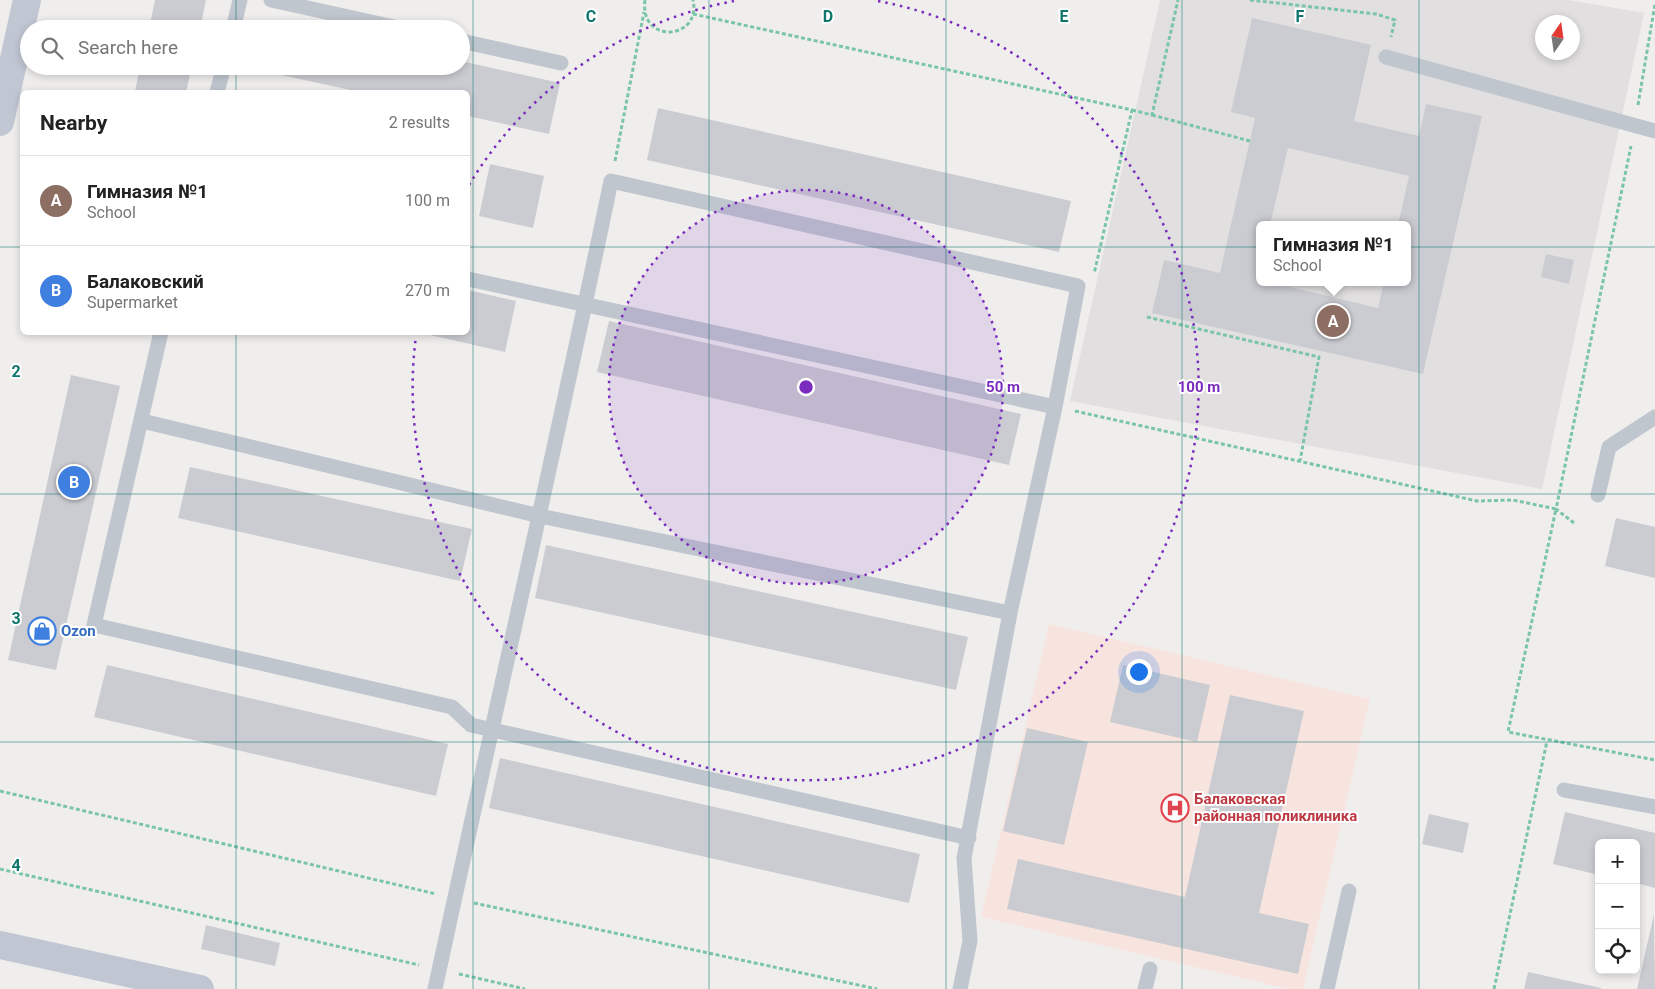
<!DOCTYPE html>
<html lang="en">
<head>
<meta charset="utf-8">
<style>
	:root { --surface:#fff; --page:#f6f6f6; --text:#222; --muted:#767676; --line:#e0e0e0; --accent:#db2777 }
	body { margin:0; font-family:Roboto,sans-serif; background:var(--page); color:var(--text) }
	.controls { position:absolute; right:15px; bottom:15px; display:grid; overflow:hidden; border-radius:8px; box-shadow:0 2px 8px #0003 }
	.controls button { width:45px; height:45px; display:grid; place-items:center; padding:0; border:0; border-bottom:1px solid var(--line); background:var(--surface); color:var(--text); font:25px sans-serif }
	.compass { position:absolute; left:1535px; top:15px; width:45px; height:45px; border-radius:50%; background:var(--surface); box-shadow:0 2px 8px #0003; rotate:13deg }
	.you { position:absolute; left:1138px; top:671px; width:18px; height:18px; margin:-12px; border:4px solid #fff; border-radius:50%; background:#1a73e8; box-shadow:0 0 0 8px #1a73e833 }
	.badge { display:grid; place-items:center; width:32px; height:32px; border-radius:50%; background:var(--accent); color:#fff; font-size:16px; font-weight:700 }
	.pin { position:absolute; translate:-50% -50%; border:2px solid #fff; box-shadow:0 1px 5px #0006 }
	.popup { position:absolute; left:1256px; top:221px; width:155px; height:65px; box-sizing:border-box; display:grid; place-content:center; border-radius:8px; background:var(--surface); filter:drop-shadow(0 1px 4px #0005); font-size:16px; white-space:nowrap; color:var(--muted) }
	.popup b { font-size:19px; color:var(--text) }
	.popup::after { content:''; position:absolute; left:50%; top:100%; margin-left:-10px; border:10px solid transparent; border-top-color:var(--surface) }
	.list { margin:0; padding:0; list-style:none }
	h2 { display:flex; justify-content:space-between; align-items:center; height:65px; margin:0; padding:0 20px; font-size:21px }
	h2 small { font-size:16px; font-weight:400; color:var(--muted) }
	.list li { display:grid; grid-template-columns:32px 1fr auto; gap:15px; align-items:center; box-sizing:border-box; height:90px; padding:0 20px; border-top:1px solid var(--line) }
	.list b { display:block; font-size:19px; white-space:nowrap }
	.list p { margin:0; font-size:16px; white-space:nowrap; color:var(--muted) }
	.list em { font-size:16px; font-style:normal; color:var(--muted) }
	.icon { flex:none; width:28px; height:28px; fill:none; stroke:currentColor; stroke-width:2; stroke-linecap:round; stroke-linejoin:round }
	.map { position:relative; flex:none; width:1655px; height:989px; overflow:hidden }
	.search { position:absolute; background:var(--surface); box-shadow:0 2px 8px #0003; left:20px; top:20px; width:450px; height:55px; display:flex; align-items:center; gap:12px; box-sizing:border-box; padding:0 18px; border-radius:28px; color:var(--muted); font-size:19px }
	.panel { position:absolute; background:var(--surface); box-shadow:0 2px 8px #0003; left:20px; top:90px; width:450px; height:245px; border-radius:8px }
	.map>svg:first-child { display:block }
	.education { fill:#e1dfdf; fill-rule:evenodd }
	.medical { fill:#f8e4df }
	.building { fill:#cbccd2; fill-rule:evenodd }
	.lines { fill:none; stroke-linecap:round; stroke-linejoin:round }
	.path { stroke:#7ac5a9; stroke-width:3; stroke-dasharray:4 2.5; stroke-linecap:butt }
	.lane { stroke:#bfc6ce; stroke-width:15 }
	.secondary { stroke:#c0c7d3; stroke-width:28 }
	.grid { fill:none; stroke:#0f766e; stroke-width:1; stroke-opacity:0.55 }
	.ring { fill:none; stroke:#7b2cbf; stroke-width:2.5; stroke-dasharray:2.5 5 }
	.labels { text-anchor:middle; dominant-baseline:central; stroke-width:4; stroke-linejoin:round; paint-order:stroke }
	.shop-label { font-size:15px; font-weight:bold; fill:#366cbe; stroke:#fff; text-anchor:start }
	.health-label { font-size:15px; font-weight:bold; fill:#be3a42; stroke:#fff; text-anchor:start }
	.grid-label { font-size:16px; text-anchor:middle; font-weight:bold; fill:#0f766e; stroke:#fff; stroke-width:4; stroke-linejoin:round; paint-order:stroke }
	.centre { fill:#7b2cbf; stroke:#fff; stroke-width:2.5 }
	.ring-label { font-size:15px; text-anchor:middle; font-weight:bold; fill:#7b2cbf; stroke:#fff; stroke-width:4; stroke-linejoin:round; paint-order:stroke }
</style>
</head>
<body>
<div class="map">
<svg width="1655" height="989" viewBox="0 0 1655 989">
	<rect width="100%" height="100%" fill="#f0eeed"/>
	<path class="education" d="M1160,0H1569L1644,13L1542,489L1070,401ZM1542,22H1572V52H1542ZM1259,225H1407V282H1259Z"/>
	<path class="medical" d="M1049,624L1370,699L1303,989H1289L981,917Z"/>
	<path class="building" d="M155,0H206L200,29H149Z
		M1252,18L1371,45L1354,121L1419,136L1426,104L1482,116L1423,374L1152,313L1164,260L1220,273L1255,118L1231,112ZM1288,148L1409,176L1398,225H1407V282H1384L1378,308L1269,282H1259V280L1257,279L1259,272V225H1270Z
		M278,21L312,28L311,29H277Z
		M461,61L560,83L549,134L468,116V92H360L267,72L268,66H461Z
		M140,66H192L186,92H135Z
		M658,108L1071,201L1059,252L647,160Z
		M490,164L544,176L533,228L479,216Z
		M1546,254L1574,260L1569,284L1541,277Z
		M468,290L516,301L505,352L421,333L468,332Z
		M609,321L1021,414L1009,465L597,372Z
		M71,375L120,386L56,670L8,660Z
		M190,467L472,529L460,581L178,518Z
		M1616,518L1655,527V578L1605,566Z
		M546,545L968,637L956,690L535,598Z
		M107,665L448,744L436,796L94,717Z
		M1123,665L1210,685L1197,742L1110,722Z
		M1230,695L1304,711L1259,913L1309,924L1298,974L1007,909L1018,859L1185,897Z
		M1027,728L1088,742L1064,845L1003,831Z
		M500,758L920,854L909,903L489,808Z
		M1565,812L1655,833V888L1636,883V843H1599V875L1553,864Z
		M1429,814L1469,823L1463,853L1422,844Z
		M1654,914L1655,989H1637Z
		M206,925L280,943L275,966L201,949Z
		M1528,972L1601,988V989H1524Z"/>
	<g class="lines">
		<path class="path" d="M645,0C639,45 702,40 693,0
			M1250,0L1376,14L1395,20L1391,37
			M693,14L1132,110L1094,274
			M1638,105L1655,4
			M1132,110L1152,115L1178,0
			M1152,115L1250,141
			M615,161L644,12
			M1147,317L1319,357L1300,461
			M1075,411L1477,501L1513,500L1556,509L1508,732L1655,760
			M1574,523L1556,509L1631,146
			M0,791L436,894
			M0,869L419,965
			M474,903L877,989
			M459,974L525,989
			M1494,989L1547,741"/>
		<path class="lane" d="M271,0L403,29
			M233,29L240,0
			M461,41L561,63
			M1386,57L1655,131
			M217,92L224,66
			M161,332L94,625L452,707L471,725L969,838
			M142,421L540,516L1010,613
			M1598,495L1609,447L1655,417
			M1564,790L1655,807
			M435,989C493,720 555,451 611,181L1078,286L1055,407L468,279
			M960,989L970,941L964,858L1010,613L1055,407
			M1145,989L1150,969
			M1327,989L1349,891"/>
		<path class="secondary" d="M0,122L27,0
			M0,945L200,989"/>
	</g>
	<path class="grid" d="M236,0V29M473,0V989M709,0V989M946,0V989M1182,0V989M1419,0V989M236,66V92M0,247H22M468,247H1655M236,332V989M0,494H1655M0,742H1655"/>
	<circle cx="806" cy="387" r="197" fill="#7b2cbf" fill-opacity=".12"/>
	<g class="ring">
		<circle cx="806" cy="387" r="197"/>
		<path d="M469 185A393 393 0 0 1 734 1M878 1A393 393 0 1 1 416 336"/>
	</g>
	<defs>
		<g id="shop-ring" transform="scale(1.4375)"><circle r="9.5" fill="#fff" stroke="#3f7fe0" stroke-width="1.5"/><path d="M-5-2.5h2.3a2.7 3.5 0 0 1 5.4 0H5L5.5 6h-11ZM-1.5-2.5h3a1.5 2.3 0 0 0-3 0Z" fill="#3f7fe0"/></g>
		<g id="hospital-ring" transform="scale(1.4375)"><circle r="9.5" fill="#fff" stroke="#e0444e" stroke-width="1.5"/><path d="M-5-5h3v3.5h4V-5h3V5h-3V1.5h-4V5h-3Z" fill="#e0444e"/></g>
	</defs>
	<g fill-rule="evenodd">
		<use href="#shop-ring" x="42" y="631"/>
		<use href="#hospital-ring" x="1175" y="808"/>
	</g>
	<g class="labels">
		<g class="shop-label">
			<text x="61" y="631">Ozon</text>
		</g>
		<g class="health-label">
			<text x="1194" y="799">Балаковская<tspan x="1194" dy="17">районная поликлиника</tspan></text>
		</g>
	</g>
	<g class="grid-label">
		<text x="591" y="22">C</text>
		<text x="828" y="22">D</text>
		<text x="1064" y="22">E</text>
		<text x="1300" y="22">F</text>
		<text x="16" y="377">2</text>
		<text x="16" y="624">3</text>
		<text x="16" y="871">4</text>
	</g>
	<circle cx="806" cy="387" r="8" class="centre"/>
	<g class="ring-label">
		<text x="1003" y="392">50 m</text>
		<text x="1199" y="392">100 m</text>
	</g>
</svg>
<div class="controls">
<button>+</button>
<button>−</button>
<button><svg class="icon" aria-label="locate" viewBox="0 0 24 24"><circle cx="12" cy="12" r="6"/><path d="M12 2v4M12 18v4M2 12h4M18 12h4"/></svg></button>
</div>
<svg class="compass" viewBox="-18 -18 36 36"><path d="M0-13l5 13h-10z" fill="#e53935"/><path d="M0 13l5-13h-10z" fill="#767676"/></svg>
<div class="you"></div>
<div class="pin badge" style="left:1333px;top:321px;background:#8d6e63">A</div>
<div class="popup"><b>Гимназия №1</b>School</div>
<div class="pin badge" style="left:74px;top:482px;background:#3f7fe0">B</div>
<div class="search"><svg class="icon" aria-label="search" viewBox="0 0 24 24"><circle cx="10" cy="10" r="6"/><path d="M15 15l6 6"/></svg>Search here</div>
<section class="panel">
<h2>Nearby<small>2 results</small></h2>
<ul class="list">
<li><span class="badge" style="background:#8d6e63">A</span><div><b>Гимназия №1</b><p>School</p></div><em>100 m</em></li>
<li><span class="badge" style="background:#3f7fe0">B</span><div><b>Балаковский</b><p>Supermarket</p></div><em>270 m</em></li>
</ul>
</section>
</div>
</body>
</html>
